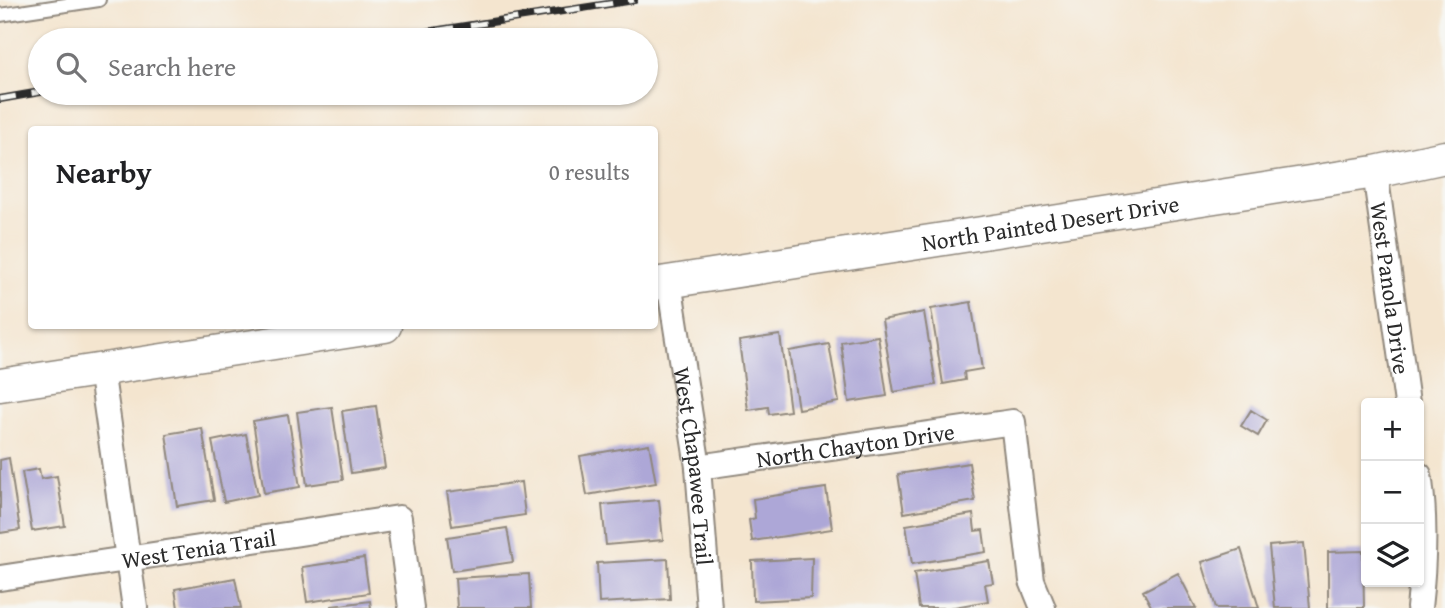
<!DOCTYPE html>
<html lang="en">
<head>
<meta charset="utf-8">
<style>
	:root { --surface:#fff; --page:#f6f6f6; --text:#202124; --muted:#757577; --line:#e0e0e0 }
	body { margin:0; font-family:"Gentium Book Plus",serif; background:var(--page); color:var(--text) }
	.controls { position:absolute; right:21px; bottom:21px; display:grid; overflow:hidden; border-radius:7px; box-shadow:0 2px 5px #0004 }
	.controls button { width:63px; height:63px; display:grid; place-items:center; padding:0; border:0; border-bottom:2px solid var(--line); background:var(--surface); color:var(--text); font:35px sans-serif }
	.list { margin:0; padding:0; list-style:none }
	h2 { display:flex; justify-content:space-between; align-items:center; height:91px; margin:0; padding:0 28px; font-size:30px }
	h2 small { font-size:23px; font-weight:400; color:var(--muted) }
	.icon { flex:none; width:38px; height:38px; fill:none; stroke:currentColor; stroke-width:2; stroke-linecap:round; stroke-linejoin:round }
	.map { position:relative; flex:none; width:1445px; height:608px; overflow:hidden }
	.search { position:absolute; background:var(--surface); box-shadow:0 2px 5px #0004; left:28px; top:28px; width:630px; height:77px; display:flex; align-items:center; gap:18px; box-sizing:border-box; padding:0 24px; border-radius:38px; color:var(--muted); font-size:26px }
	.panel { position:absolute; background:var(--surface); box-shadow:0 2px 5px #0004; left:28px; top:126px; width:630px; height:203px; border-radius:7px }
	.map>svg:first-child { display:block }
	.building { fill:#ada7d7 }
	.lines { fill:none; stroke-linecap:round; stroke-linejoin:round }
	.service-casing { stroke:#90887d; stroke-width:16 }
	.minor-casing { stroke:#90887d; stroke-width:28 }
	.tertiary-casing { stroke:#90887d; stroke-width:35 }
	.service { stroke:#fff; stroke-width:12 }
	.minor { stroke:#fff; stroke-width:24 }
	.tertiary { stroke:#fff; stroke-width:32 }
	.rail-casing { stroke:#2b2b2b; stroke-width:8 }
	.rail { stroke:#f6f6f2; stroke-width:5; stroke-dasharray:16; stroke-linecap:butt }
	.labels { text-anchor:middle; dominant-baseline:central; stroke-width:6; stroke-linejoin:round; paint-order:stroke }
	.street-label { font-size:23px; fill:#2b2b2b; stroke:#f6f6f2 }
</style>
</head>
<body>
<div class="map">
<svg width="1445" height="608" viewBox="0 0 1445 608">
	<rect width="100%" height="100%" fill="#f6f6f2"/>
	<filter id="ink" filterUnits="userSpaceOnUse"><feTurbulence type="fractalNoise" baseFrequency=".0143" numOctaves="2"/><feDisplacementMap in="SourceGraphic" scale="14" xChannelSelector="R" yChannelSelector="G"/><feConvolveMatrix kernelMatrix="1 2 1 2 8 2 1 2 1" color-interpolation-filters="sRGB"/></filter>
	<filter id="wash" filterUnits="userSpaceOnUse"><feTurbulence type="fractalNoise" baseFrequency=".00686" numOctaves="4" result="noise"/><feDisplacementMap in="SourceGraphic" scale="28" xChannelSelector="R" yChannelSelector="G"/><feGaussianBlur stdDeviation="1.57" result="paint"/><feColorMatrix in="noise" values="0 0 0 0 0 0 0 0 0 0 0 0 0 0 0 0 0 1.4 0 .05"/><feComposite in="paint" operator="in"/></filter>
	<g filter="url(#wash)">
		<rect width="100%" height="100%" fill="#f4e5cf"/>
		<g id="blocks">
			<path class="building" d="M971,302L982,369L964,372L965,380L943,384L931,309Z
				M924,312L936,385L894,392L882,320Z
				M780,335L790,411L769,414L768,407L748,410L739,341Z
				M878,336L887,396L849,402L841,342Z
				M829,344L839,402L798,409L789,351Z
				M376,406L385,468L351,473L342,411Z
				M332,407L343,480L307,485L297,412Z
				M1251,410L1267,420L1258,436L1241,426Z
				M288,415L300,487L264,493L253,421Z
				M202,428L214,500L177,506L166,434Z
				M246,434L258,495L224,502L212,441Z
				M649,444L656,483L587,495L580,456Z
				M9,458L20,530L0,533V460Z
				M969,463L975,501L904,513L898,474Z
				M39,469L41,479L57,476L65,526L32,531L22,472Z
				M521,482L525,515L452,526L447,492Z
				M826,488L832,529L752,541L749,520L755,518L753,499Z
				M659,500L663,540L606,545L602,505Z
				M973,514L975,531L983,530L986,552L912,564L906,525Z
				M507,528L513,562L452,571L447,537Z
				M1304,543L1310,608H1275L1269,546Z
				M1241,549L1259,608H1216L1202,562Z
				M1363,551L1364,608H1328V552Z
				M364,558L369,593L307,602L302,567Z
				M812,558L811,598L753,601L752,561Z
				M668,559L670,599L599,603L597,563Z
				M989,561L993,583L985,584L988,601L949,608H919L914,573Z
				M1178,573L1196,608H1152L1143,591Z
				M529,574L531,608H457L455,578Z
				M235,578L241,608H178L175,589Z
				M370,601L371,608H332V606Z"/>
		</g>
	</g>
	<g filter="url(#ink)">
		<use href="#blocks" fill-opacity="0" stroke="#90887d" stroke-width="2"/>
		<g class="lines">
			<g class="service-casing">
				<path id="service" d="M0,15L99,0"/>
			</g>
			<g class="minor-casing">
				<g id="minor">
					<path id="s1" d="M1375,172L1407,403"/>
					<path id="s2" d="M669,282L698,467L709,608"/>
					<path d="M101,369L135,608"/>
					<path id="s3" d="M698,467L1013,422L1032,581L1043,608"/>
					<path d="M1419,475C1426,518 1424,564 1419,608"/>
					<path id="s4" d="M0,578L399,518L411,608"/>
				</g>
			</g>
			<g class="tertiary-casing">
				<g id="tertiary">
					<path id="s5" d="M654,284L1375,172L1445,157"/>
					<path d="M0,385L385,326"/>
				</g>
			</g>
			<use href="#service" class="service"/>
			<use href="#minor" class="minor"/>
			<use href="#tertiary" class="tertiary"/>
			<g class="rail-casing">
				<path id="rail" d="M375,40L634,0
					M0,99L40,92"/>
			</g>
			<use href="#rail" class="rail"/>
		</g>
	</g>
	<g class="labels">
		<g class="street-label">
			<text stroke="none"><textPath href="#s5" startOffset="401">North Painted Desert Drive</textPath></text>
			<text stroke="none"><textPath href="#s1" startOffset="117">West Panola Drive</textPath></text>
			<text stroke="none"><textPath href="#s3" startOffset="159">North Chayton Drive</textPath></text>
			<text stroke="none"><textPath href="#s2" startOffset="186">West Chapawee Trail</textPath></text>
			<text stroke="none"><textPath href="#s4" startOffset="201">West Tenia Trail</textPath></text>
		</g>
	</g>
</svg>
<div class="controls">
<button>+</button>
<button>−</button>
<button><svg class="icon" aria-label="layers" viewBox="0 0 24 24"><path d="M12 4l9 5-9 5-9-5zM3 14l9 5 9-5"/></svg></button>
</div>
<div class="search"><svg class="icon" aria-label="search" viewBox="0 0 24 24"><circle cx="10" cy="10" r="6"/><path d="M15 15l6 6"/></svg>Search here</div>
<section class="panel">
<h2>Nearby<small>0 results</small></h2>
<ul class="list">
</ul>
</section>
</div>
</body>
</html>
